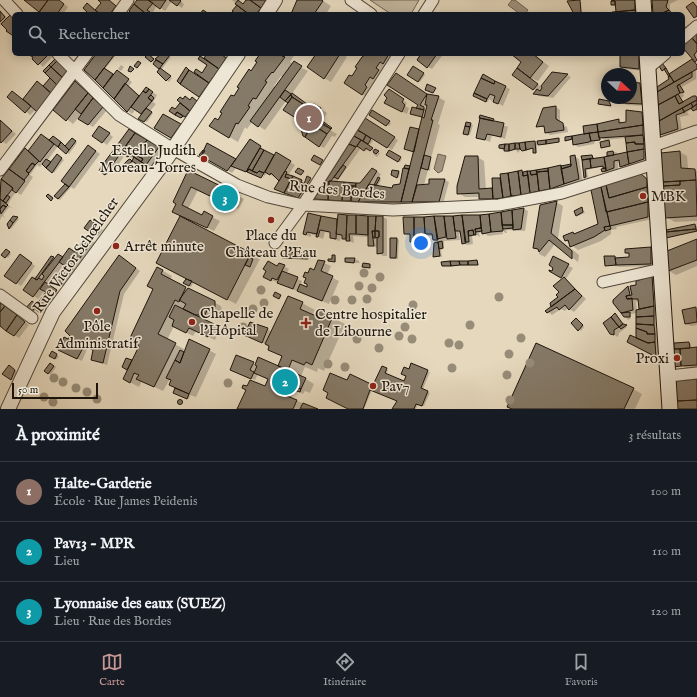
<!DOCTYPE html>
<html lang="fr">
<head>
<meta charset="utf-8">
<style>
	:root { --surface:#171b24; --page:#242831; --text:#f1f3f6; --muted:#9ea1a6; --line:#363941; --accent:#c59692 }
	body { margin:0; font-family:"IM FELL English",serif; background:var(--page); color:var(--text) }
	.compass { position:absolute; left:601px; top:68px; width:36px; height:36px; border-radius:50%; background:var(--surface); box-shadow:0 2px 10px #0003; rotate:111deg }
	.scale { position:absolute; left:12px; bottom:10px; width:86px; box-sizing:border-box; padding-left:4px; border:2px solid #1d140b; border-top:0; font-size:11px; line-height:14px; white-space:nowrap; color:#1d140b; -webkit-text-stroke:3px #eee6d4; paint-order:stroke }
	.you { position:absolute; left:421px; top:243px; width:14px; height:14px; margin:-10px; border:3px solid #fff; border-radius:50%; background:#1a73e8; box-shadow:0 0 0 6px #1a73e833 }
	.badge { display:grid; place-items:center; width:26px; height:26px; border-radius:50%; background:var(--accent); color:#fff; font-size:13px; font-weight:700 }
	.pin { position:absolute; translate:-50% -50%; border:2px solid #fff; box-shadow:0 1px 4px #0006 }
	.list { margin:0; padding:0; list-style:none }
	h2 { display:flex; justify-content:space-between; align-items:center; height:52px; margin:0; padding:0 16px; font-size:17px }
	h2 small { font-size:13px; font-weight:400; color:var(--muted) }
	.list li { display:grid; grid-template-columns:26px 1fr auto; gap:12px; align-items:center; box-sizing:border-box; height:60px; padding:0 16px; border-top:1px solid var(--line) }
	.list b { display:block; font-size:15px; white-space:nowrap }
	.list p { margin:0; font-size:13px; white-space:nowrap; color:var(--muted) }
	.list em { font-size:13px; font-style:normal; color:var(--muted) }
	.icon { flex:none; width:22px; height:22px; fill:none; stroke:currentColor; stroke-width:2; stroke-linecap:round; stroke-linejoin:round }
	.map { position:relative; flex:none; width:697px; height:409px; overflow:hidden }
	.search { position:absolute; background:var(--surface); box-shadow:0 2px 10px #0003; left:12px; right:12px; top:12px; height:44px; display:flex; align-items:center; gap:10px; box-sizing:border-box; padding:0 14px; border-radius:6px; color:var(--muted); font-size:15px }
	.sheet { height:232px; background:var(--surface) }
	nav { display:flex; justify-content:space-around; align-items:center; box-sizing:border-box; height:56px; border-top:1px solid var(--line); background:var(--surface); font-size:11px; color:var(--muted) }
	nav a { display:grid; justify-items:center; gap:2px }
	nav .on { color:var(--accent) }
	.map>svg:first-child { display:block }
	.green { fill:#c3b79f; stroke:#706655 }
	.water { fill:#a19580; stroke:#6c6151 }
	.shadow { fill:#0003; fill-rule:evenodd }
	.building { fill:#857a68; stroke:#1d140b }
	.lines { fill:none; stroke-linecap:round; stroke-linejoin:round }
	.minor-casing { stroke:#4f4538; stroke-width:13 }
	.tertiary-casing { stroke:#4f4538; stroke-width:16 }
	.secondary-casing { stroke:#1d140b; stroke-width:17 }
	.minor { stroke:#eee6d4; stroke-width:11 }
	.tertiary { stroke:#eee6d4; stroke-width:14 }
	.secondary { stroke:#eee6d4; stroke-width:15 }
	.tree { fill:#978c78 }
	.poi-dot { fill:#8f2418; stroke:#eee6d4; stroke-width:1.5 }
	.labels { text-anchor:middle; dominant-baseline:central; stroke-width:3; stroke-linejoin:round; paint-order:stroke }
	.poi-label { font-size:15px; fill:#1d140b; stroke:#eee6d4; text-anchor:start }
	.street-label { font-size:15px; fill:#1d140b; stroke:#eee6d4 }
</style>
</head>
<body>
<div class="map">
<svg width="697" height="409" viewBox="0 0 697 409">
	<rect width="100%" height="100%" fill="#e5d8bd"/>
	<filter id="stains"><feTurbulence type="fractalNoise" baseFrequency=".005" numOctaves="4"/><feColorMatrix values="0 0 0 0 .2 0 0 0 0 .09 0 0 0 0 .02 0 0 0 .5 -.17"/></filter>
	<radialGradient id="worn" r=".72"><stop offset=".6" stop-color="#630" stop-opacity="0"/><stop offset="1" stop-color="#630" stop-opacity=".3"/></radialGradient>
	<path class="green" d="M370,0H419L411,14H391Z"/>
	<path class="water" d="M512,0H515L528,10L525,14H520L508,5Z
		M438,154L446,156L442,171L438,173L434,169Z"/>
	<path class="shadow" d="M26,0H58L68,7L63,14H39L41,11Z
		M99,0H109L120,9L117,14H91L87,4L96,10L103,3Z
		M138,0H179L184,4L182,8L172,1L165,11L157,5L152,14H127Z
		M232,0H236L244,5L247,0H272L262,14H238V5Z
		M298,0H322L331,6L326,14H292Z
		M612,0H639L640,14H614L617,13V6L612,5Z
		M653,0H678L670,4V10L674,14H654Z
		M579,1L581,2L582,14H575L569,2Z
		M0,10L8,19L14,17V35L0,24Z
		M683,23L689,31L683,36Z
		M697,34L696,79L682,87L685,93L683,94L684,96L681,98L684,103L697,98V111L693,109L687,112L689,115L680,117L682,131L665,137L661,135L658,87L671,80L666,70H662V64L670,75L694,59L683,46Z
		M30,54H51L53,56L43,67Z
		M97,54L116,55L105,69L114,75L121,74L132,82L129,86L140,96L146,88L157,95L153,102L156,104L150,111L153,113L147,122L139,118L143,114L136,109L132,114L128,111L86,70Z
		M162,54L171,57L161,70L172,78L169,82L158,72L161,69L147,57L150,56L156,61Z
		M208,54H235L204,98L178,81L194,74L196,70L203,74L209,65L205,59Z
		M261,54H295L290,62L308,71L291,95L309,106L314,105L327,113L324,118L321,119L320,124L337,134L335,137L332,136L324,148L319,146L303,121L286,101L265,130L252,122L247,129L245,127L238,142L211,126L218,121L259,62ZM281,76L283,78L276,88L274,86Z
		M317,54H342L347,57L331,82L324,78Z
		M362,54H397L371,100L345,83L352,77L363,58Z
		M422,54H439L442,56L432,69L428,67Z
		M513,54H532L549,66L538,81L530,78L541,87L552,73L567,75L571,77L553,98L539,96L535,94L537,91L533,89L523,62Z
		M621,54H643V71L626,69L621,67Z
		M121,65L124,67L121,71L118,69Z
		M413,67L425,75L420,82L408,75Z
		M483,76L510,89L503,106L494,101L496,96H495L492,101L489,99L488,102L474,95Z
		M400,77L428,95L438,97L445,101L438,124L440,125L431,158L430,171L428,170L424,185L445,180L449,182L443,204L366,205L354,202L319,201L315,199L358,132L373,141L369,146L380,153L377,157L373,154L374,152L368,148L367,151L361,148L336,183L361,184L373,169L381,174L378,179L381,180L378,186L393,189L401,185L405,166L411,167L415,153L405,149L421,131L424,118L413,114L419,105ZM429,101L426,110L424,108Z
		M52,78L53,94L30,115L8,97L13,92L23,100L38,82L47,90Z
		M76,82L82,86L107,110L93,127L78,118L73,124L55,110Z
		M631,83L645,87L646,106L627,105L622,103V98H631Z
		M393,93L407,103L405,106L409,108L407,114L389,105L388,97Z
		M192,98L198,103L188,118L185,116L183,118L170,110H176L183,100L190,101Z
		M556,107L560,110V123L567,127L568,132L550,135L546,132V128L537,126L544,108Z
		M372,111L391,123L389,126L370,114Z
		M642,113L646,115V152L648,153L649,161L625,168L621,166L620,162L618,163V171L612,172H603L604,166L587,170L588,178L585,177L583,157L592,156L594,159L611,156L608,153L616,152L619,155L630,153L626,138L605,140L601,138V140L595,141L594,144L578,147L574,144L573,140L568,141L566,138L587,135L618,121L627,123Z
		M163,115L185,127L176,140L155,127Z
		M366,119L398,140L392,150L359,129Z
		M0,120L16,134L6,144L0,140Z
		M493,120L495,122L508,127L505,139L492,135L490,142L477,137Z
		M467,123L473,125L470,135L466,134Z
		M104,129L113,137L107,145L93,135Z
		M129,130L163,150L151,167L148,166L146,169L134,161L130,167L126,164L133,159L128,156L126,157L124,156L113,173L110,171L107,175L100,170Z
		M42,135L66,147L72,139L77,143L69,154L58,146L47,161L51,164L57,156L64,160L54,173L43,163L40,167L37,165L30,175L33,177L21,195L16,192L11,199L8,205L12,208L9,207L3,215L5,218L2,216L0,220V183L25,150L29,152Z
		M559,139L560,142L537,144V153L534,152V148L525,151L520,150L518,153L516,150L506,152L505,149L500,148V146Z
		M250,140L275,157L276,154L295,165L289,174L291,177L306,183L308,178L315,181L303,200L276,189L281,181L269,174V175L266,174L263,178L264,175L251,173L236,168L232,173L200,155L236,161Z
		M609,142L611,147H602Z
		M93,149L100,154L74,189L71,187L60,200L58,199L55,196Z
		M390,151L402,159L400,162L388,155Z
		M680,152L687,156L688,168L697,171V221L675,222L666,217L662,154Z
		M574,156L579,159L583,182L556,191L487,203L480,199V197H465L458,193L477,157L484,161L486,190H493V179H501V175L571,165Z
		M189,171L244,199L238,209L198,190L188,209L202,216L204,213L220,221L214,231L173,211Z
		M399,172L400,173L399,178L392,174Z
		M645,178L651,182L653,219L616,227L617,229L611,230V234L601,241L578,250L566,241L573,233L575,235L599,225L592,191Z
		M556,202L563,206L558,238L579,255L578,262L555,244L545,257L539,254V250L534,248Z
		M582,208L585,213L578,216L577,215Z
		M524,209L528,211L525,231L506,230L507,233H505L501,226L503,234L488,236L483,232L479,233L480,237L475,234L472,236L473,244L467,245L463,243L462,233L459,234L460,240L444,241V249L441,250L442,257H434L433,250H436L434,236H422L421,246L418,247L413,244L411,236L405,234L404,218L480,216Z
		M309,214L338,220L339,215L383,217L387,219V256H383L378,253V248L369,245V237L353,236L354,243L343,239V236H341L340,241L335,240L331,238V233L325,232L323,239L311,234V237L308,236L304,234Z
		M13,217L19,219L11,229L8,224Z
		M181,218L260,259L236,304L194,282L191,287L184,283L187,278Z
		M90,222L103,230L98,236L85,227Z
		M695,225L697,226V232L667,237Z
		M397,239L399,240L398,259H393L391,258Z
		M91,240L96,244L65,287L60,285L66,266L64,264L49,285L60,294L45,314L37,309L33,313L27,309L37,306L47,292L45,290L38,299L34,296L33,279L35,276L37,277L52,258L55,259L63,258L75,253Z
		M697,240V266L676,275L669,271L668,252Z
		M650,248L655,251V266L621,267L606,265L614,257L630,258V255L626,253Z
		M6,251L11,254L8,258L3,255Z
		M307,254L309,255V259L284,257Z
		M334,256L336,257V262L329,261L333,260Z
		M25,258L35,266L21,286L5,275Z
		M553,258L573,268L566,279L586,299L574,312L568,308L565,311L561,309L552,315L548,312L559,298L564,278L552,272Z
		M124,259L140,271L124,294L107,365L92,360L94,350L88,347L82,361L63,352L68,340Z
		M346,259L358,260L360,263H348Z
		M319,261L331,266L327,275L339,281L329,304L282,285L278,283L279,280L277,279L276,282L269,279L280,264L289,269L286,274L302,281L300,285L307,288Z
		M477,261L479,265L443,266Z
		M158,268L172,276L170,280L221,306L222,310L219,312L215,311L213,318L200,319L220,329L215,340L196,331L193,336L174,326L167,340L184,349L183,353L184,354L190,340L216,354L196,397L190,395L189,399L176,393V388L170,379L163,391L142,381L139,387L124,379L129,370L123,367L127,359L132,362L140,346L155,289Z
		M652,277L656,279L659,327H656L657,336L659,337L660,359L628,342L637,340V313L631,314V318L628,320L614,303L628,287L632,290ZM639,301L640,310L637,311L636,302Z
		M0,303L29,325L19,338L0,326Z
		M302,303L315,310L312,316L316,318L319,311L345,324L324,371L318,368L317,372L305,367L301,376L314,384L310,393L305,391L303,394L294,390L291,398L315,409H238L265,388L268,380L258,374L255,380L236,372V356L256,365L279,367L283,357L269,349L270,346L250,337L267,329L272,332Z
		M696,308L697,325L691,326L686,324Z
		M615,315L627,327L619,333L618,337L611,333Z
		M578,320L584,327L581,331L572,323Z
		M675,343H689L691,344V349L697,348V369H689L683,366H675Z
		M52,353L59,356L57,359L50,356Z
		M51,364L56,367L51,375L45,371Z
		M9,367L17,372L13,380L3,374Z
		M382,367L388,370L386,375L405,382L409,370L430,372L423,389L430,393L424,406L418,404L416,409H394L398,401L372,390L364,409H349L338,404L347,381L373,387Z
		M633,389L642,394L635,409H513Z"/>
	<path class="building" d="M24,0H48L39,12Z
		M48,0H59L64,4L57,14H38Z
		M98,0H109L116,6L110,14H100L95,10L101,3Z
		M137,0H148L153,3L147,10L150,12L149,14H146L134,4Z
		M148,0H166L160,9Z
		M169,0H180L181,1L177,6Z
		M238,0L243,4L246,0H250L261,8L256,14H249L235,4Z
		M250,0H266L261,8Z
		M297,0H322L323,1L314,14H291Z
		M580,0L581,13L574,14L567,1Z
		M611,0H635V10L616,12L615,1Z
		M652,0H668L666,7L669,10L662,14H653Z
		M611,1H615V5H611Z
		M693,2L697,7V16L694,18L686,7Z
		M87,3L95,10L100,14H89L83,8Z
		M134,4L146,14H132L129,11Z
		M237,5L243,10L249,14H236L232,11Z
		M203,10L209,14H200Z
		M635,10L636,14H613L612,12Z
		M669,10L672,14H662V13Z
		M0,11L5,17L0,22Z
		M11,14L14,17V33L12,35L6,31L7,30L1,24Z
		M697,33V44L692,38Z
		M692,38L697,44V51L694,55L697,60L695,62L683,48V45Z
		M27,54H49L38,65L32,59L33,57Z
		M96,54H115L95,80L84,70Z
		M148,54L154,59L151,62L145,57Z
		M161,54L170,55L163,64L155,59Z
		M207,54H221L226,58L219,69L204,58Z
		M260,54H283L282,56L285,57L273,73L272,72L265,81L267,82L256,99L253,98L248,106L250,107L238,124L236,123L229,138L209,126L215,118L218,120L222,113L220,112L231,95L234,96L239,88L237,87L249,69L251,71L257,62L255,61Z
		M316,54H340L324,79L307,67Z
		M366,54H389L383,64L380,62L376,68L379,70L373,79L370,77L365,85L367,87L362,95L344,83L349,75L352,76L357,68L355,67L362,57Z
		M421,54H437L427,68L417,60Z
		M511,54H533L543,62L530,78L517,68L521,62Z
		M620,54H639V69L620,67Z
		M200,56L219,69L209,83L194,72L196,69L202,73L207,65L198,59Z
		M55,59L57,61L51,67L49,65Z
		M692,59L697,65V69L674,82L669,74Z
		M156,60L163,64L159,69L153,64Z
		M57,61L68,72L63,78L51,67Z
		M138,61L141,63L137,68L134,66Z
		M294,61L302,66L258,127L250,121Z
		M662,63L666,68L662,71L659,66Z
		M49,65L51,67L45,73L43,71Z
		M130,66L134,69L131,72L128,71Z
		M413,66L424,73L418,82L407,75Z
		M51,67L63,78L57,85L45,73Z
		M186,67L189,70L180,84L177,81Z
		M104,68L113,74L103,88L95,80Z
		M160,68L171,76L166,81L157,72Z
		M517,68L538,84L533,90L512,75Z
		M666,68L670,76L669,77L664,69Z
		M117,70L129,79L114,99L103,88Z
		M189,70L209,83L199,97L180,84Z
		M552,72L568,74L548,96L533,94L537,89L540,91L542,88L541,86Z
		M692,72V77L677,86L680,93L658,105L657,92Z
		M396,73L427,94L420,105L424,107V110L416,108L418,105L387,85Z
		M483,74L495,81L494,84L481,78Z
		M670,76L674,82L657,92V87L669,79L668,77Z
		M50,78L57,85L51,93L43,86Z
		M481,78L494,84L495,81L506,86L498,104L493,102L495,96L490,94L487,99L474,93Z
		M37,81L51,93L37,112L23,99Z
		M75,81L88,93L66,121L53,110Z
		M631,82L640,83L642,104L621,103V98H631Z
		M125,83L139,96L127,112L114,99Z
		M427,84L436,88L433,93L425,90Z
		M679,84L684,92L680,93L677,86Z
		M146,87L149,89L146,93L143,91Z
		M149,89L153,92L148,98L152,101L141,114L131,107L143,91L146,93Z
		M389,89L404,99L402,102L405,105L402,112L384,103L387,98L384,95Z
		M285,90L291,94L285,101L280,97Z
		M12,91L31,106L25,113L7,97Z
		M88,93L93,98L81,114L75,109Z
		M292,93L307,104L306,106L292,97L291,95Z
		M474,93L487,99L486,102L473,96Z
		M427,94L439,96L431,120H433L412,202H401L422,117L424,118L427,105H425Z
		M678,94L683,102L679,104L675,96Z
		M151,95L154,98L152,101L148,98Z
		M291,95L292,97L288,103L285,101Z
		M185,96L190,100L192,97L197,101L190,111L177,100L180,97L183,99Z
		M675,96L679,104L693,96H696L697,100L659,121L658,105Z
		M292,97L306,106L314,104L321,108L317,115H314V120L331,129L327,134L312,124L305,137L303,136L300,126L302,122L283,110Z
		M93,98L103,107L88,125L78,119Z
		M599,99L609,101L611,106L598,104Z
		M697,100V104L693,107L691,103Z
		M180,103L190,111L185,117L177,112L175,115L169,111L172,107L175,109Z
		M691,103L693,107L684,112L682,108Z
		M697,104V109L693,111L691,108Z
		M556,106V119L563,123L564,130L545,133L544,126L536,127L543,108Z
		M412,107L424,110L422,117L410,114Z
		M146,108L152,112L144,122L138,119Z
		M682,108L685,112L676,115L678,129L660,135L659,121Z
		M372,110L390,121L386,126L369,115Z
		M626,110L642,112L643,125L598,132L597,124L619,119V123L626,122Z
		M177,112L183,116L181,118L175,115Z
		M163,114L181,124L171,138L154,128Z
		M480,115L494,119L493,121L479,118Z
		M365,118L395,137L387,148L358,130Z
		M480,118L504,123L501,137L487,134L485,140L476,138Z
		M0,120L12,131L1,143L0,142Z
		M321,120L332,128L331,129L321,122Z
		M466,122L471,123L470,127L465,126Z
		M312,124L327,134L319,147L305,137Z
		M597,124L598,132L584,134L583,126Z
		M643,125V135L599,138L598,132Z
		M99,126L110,133L102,143L92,136Z
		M465,126L470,127L468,135L463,134Z
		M410,127L419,129L414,152L404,149Z
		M129,129L135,133L108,171L101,167Z
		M357,130L366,135L363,141L354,136Z
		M598,132L600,140L591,141L589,133Z
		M135,133L147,140L134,157L130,154L128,157L123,154L121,156L119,155Z
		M589,133L591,141L589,142L573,145L572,136Z
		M41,134L54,144L40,162L28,151Z
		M366,135L371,139L368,144L363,141Z
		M643,135L644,144H635V142L626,143L625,137Z
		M53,136L61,142L58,147L49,140Z
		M354,136L361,140L356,147L349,144Z
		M572,136V139L565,141V137Z
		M72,138L76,141L69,150L65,146Z
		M559,138V142L546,144V140Z
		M250,139L261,146L246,172L231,166Z
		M147,140L159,147L146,165L141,162L143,159L136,155Z
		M361,140L373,148L370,151L366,148L364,151L357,146Z
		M546,140V144L538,145L537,141Z
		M609,140L610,146L601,148L600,142Z
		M535,141L536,153H533V148L526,150L525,142Z
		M61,142L69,150L66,154L58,147Z
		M525,142L526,150L522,151L520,149L519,143Z
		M635,142V144H644V149L627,152L626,143Z
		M207,143L236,159L227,171L201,156Z
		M515,143V149L509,151V144Z
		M515,143H519L520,149H515Z
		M349,144L356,147L331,181H329L328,200L314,199Z
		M505,144H509V151H504Z
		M505,144L504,149L499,148V145Z
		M88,145L96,151L69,187L61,181Z
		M25,148L39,161L35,165L32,163L26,171L29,174L24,180L9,169Z
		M260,148L264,150L252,171L249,169L246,172Z
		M375,149L379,151L376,154L373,152Z
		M644,149V159L629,164L627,152Z
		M203,150L205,151L201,156L199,155Z
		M264,150L274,155L264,173L259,171L257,173L252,171Z
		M389,150L401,157L398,162L386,155Z
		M613,151L614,155L607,156V152Z
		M680,151L681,168L695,169L696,180L663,182L661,153Z
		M276,152L291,161L279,181L271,173L270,175L265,172Z
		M627,152L629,164L620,167L619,160L614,161V168L606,171L604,157Z
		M57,154L62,158L52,173L46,168Z
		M136,155L143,159L141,162L134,157Z
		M314,155L323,160L320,165L311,160Z
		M424,155L431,157L428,170L421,168Z
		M575,155L579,179L564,184L561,169L571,166L570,156Z
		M592,155L593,158L582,160L581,156Z
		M465,156H478L479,189L492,188L493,199H479V193L457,194V186Z
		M134,157L146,165L144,169L132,161Z
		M604,157L606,168H603V166L591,168L590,159Z
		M46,159L51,162L46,168L42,164Z
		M130,159L132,161L128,166L124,164L128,160Z
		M590,159L591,168L585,169L586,177L584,178L582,160Z
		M32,163L35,165L29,173L26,171Z
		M571,164V166L561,169V166Z
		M343,165L346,167L338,179L334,177Z
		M405,165L410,166L409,169L404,168Z
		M561,165L564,184L550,189L548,168Z
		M101,167L108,171L105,175L99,171Z
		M298,168L304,171L301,175L295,172Z
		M372,168L377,171L358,202L351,201V194H355L356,183H360Z
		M403,168L409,169L401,202H358L369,184L392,188L393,185L400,184Z
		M548,168V171L537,172L536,170Z
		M606,168V171L602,172L601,169Z
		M9,169L25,181L16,193L12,190L13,188L1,179Z
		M249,169L257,173L259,171L264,173L261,178L247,172Z
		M188,170L237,194L231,206L191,187L182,205L202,215L204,211L213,216L207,228L172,212L176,204L173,202Z
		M392,170L399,171L397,178L391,175Z
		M522,170L523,176L528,175L530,193L521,195L518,171Z
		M536,170L537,174L531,175L530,171Z
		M285,171L287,172L285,177L291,179L284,193L274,189Z
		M518,171L521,195L511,196L508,173Z
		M527,171H530L531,175L537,174L539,191L530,193Z
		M527,171L528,175L523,176V172Z
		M548,171L550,189L539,191L537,172Z
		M508,173L511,196L503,198L500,174Z
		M286,174L293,176L291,179L285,177Z
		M641,174L647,179V187L609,198L606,185Z
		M293,176L302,180L301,182L304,184L307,176L311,178L298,198L284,193Z
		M378,177L380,178L376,185H374Z
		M492,178H500L503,198L493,199Z
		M1,179L13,188L3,201L0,199Z
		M429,179H445L439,202H412L417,185L429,184Z
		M696,180L697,216L665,218L663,186L680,185V181Z
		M329,181L344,182L342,201L328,200Z
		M680,181V185L663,186V182Z
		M344,182L356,183L355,186H343Z
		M65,184L69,187L58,199L54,196Z
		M606,185L609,198L647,187L648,202L606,212L601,187Z
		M343,186H352L351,201H342Z
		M352,186H356L355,194H351Z
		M601,187L610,226L604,227L605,230L594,237L570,247L568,240L565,241L563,236L573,232L574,234L598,224L591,190Z
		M48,194L53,198L51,201L46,196Z
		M7,195L10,197L6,203L3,201Z
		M0,199L8,205L6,207L3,205L0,209Z
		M557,201L551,233L572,251V259L549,240L539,252L538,249L533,248L540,205Z
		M648,202V217L610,226L607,212Z
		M3,205L6,207L1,214L0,209Z
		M582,207L583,212L576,216L574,211Z
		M524,208L521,229L513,230L512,210Z
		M512,210L513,225H502L501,212Z
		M501,212L503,231L491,232L489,214Z
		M308,213L321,216L317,234L307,232L306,235L303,234Z
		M338,214L347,215L346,239H342V235L336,234Z
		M489,214L491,232L482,234L480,215Z
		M347,215H356V234H349L350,241H346Z
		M356,215L368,216V235L356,234Z
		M462,215H480L481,228L475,229L476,235H474L473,230L468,231L469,242H465Z
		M462,215L466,243L462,244L460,231H455L453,216Z
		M13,216L18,217L13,223L10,220Z
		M180,216L251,253L227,300L156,263Z
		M321,216L337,219L336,239L330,238V232L320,230L318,237H316Z
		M368,216H376L375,231H372L374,246H368Z
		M376,216H383V253L377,254V238L379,237V231H375Z
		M434,216L438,240H433L432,234H425L424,217Z
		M434,216H444L446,237L437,239Z
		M444,216H453L456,238L447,239Z
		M403,217H414V244L412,245V242H410V234H404Z
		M414,217H424L425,234H418L416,244H414Z
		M10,220L13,223L9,229L7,224Z
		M90,220L101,228L96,236L84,228Z
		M695,224L696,229L666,232V230Z
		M502,225H513V228L503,229Z
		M610,226L611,229L605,231L604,227Z
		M481,228L482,231L476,232L475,229Z
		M696,229L697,231L666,238V232Z
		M473,230L474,235L469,236L468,231Z
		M372,231H375V238H373Z
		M375,231H379V237L375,238Z
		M86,236L92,241L60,286L54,281L65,266L59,262L69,248L75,252Z
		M390,238H397L396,258H390Z
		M697,239V260L668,271L667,251Z
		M442,241L443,248L439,249L438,242Z
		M438,242L440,256L433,257L434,243Z
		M651,247V264L616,265L615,258L629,257V253H625V249Z
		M6,249L10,252L5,258L1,255Z
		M285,252L308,253V259L282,258Z
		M20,254L32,263L16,284L4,276Z
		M58,254L63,257L33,297L23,290L32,277L37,280L39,278L42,280L44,276L42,274Z
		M119,255L136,268L120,291L103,363L91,360L93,350L84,346L77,359L58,350L64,337L68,339L70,336L65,331Z
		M332,255H335V262L328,261V259H332Z
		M51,256L54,257L37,280L35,279L37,276Z
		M553,256L569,264L561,278L549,271V270L552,271L553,268L549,265Z
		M604,256H615L616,265L605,266Z
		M249,257L253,259L250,267L245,265Z
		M345,258H355L354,263L345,262Z
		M318,260L325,261L321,271L333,276L322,301L297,291L300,284L307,287V284L304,283L306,278L303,277L305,272L308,273L310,268L314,270Z
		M477,260L478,265H468V261Z
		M268,261L277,266L279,263L285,265L277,280L272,278L271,281L263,277L266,271L263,269Z
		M450,261H459L460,265L451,266Z
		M450,261L451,266H442L441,262Z
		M459,261H468V265H460Z
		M363,263L370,264V268L362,267Z
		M157,267L163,270L161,274L186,287L179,302L175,300L158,334L176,343L154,387L136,379L139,375L134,373L130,383L123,379L139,346L129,340L153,289L147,286Z
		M282,271L298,277L293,289L277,283Z
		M652,276L654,306L639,309L638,299H627L626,296L632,295L630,286L636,285V281Z
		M564,277L575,289L551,307L550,303L558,297L556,295L559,292L553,286Z
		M186,279L192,281L189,286L183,283Z
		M45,282L57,290L40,313L34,308L46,292L40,289Z
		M628,286L630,295L626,296L627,299L632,298L633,310L621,313L613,303V300Z
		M188,288L215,301V307L212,309L208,308L205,315H195L183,309L186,304L179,300Z
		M575,289L582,296L569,310L565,305L559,310L557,307L547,313L545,311Z
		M275,292L281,295L279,299L273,296Z
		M288,296L303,302L300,309L316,316L319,309L333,316L312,365L306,362L304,365L292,360L288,370L278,366L282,356L268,350L269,346L265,344Z
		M32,301L37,305L31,313L25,309Z
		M0,303L5,306L0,312Z
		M175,305L214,324L208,337L189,328L186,333L172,326L174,320L169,317Z
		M5,306L17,315L6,331L0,326V312Z
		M654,306V316L636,317V310Z
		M696,307L697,322L685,324L682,310Z
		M630,312V317H624L621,313Z
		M615,313L623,324L619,327L611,317Z
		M17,315L25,322L14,336L6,331Z
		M654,316V325L636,324V317Z
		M611,317L619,327L614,330V335L610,334L603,323Z
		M576,318L583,325L578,331L571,323Z
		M250,322L268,328L262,343L244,335Z
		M623,324L627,325L621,329L619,327Z
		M636,324L654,325L655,334H647V332L636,328Z
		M636,328L647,332V334H655V342L648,343L636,338Z
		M630,335L648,343L655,342L656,357L627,342Z
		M189,339L210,349L189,394L169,385L171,380L166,378L175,360L180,363Z
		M689,342L690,348L674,349V343Z
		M536,343L634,388L624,409H512L507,407Z
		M697,347V365L681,366L680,349Z
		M673,349H680L681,366L674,367Z
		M180,350L184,352L180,363L175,360Z
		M52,351L57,354L55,359L49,356Z
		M236,355L254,362L250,370L254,372L251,379L230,370Z
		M258,357L306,378L301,389L295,387L294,390L285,386L282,394L297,400L293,409H237L246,390L242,388L243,385L247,386L250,380L265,386L268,379L254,373L257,366L255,365Z
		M126,358L132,360L127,370L122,367Z
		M50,363L54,366L48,374L44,371Z
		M411,363L428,370L421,388L428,391L422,406L416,404L414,409H392L397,401L370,390L363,409H348L326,398L328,393L323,390L330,373L347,380L350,374L373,385L382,366L387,368L385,373L404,381L406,376L401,374L404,367L409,369Z
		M9,365L15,370L11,380L2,374Z
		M697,379V400L677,401L675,381Z
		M295,387L301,389L300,392L294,390Z
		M175,388L189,394L187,399L173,393Z
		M177.5 402a2.5 2.5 0 1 1 5 0a2.5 2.5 0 1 1-5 0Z
		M697,400V409H677V401Z
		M303,403L318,409H300Z"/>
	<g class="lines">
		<g class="minor-casing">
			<path id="minor" d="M4,0L17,14
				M351,0L371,14
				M118,14L128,0
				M424,14L433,0
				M683,38L697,26
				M58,54L119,115L173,149L237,185L268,197L303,205L393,210L499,205L562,193L654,164
				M647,69L665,54
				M653,146L697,131
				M0,170L87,54
				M275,243L303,205L399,54
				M603,282L661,269
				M0,295L32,318
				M669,376L697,373"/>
		</g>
		<g class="tertiary-casing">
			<path id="tertiary" d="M266,14L275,0
				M8,409L53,312L169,155L238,54"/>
		</g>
		<g class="secondary-casing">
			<path id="secondary" d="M643,0L644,14
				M647,54L670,409"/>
		</g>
		<use href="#minor" class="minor"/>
		<use href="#tertiary" class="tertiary"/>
		<use href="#secondary" class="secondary"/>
	</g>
	<g class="tree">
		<circle cx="364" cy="273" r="4.5"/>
		<circle cx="380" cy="277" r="4.5"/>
		<circle cx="359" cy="286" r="4.5"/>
		<circle cx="372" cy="288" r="4.5"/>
		<circle cx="261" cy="290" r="4.5"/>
		<circle cx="499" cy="297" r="4.5"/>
		<circle cx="367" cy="299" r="4.5"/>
		<circle cx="335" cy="300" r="4.5"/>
		<circle cx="352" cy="300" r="4.5"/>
		<circle cx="264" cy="303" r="4.5"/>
		<circle cx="413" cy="305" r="4.5"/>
		<circle cx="253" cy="309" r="4.5"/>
		<circle cx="411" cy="314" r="4.5"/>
		<circle cx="470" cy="325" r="4.5"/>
		<circle cx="243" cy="327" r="4.5"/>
		<circle cx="405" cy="327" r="4.5"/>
		<circle cx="399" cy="336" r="4.5"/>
		<circle cx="521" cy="338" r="4.5"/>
		<circle cx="357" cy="339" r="4.5"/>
		<circle cx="412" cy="339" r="4.5"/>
		<circle cx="449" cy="343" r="4.5"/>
		<circle cx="459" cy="345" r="4.5"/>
		<circle cx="379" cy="348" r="4.5"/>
		<circle cx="509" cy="354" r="4.5"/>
		<circle cx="530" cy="363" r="4.5"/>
		<circle cx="328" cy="364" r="4.5"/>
		<circle cx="345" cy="367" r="4.5"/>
		<circle cx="452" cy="368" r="4.5"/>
		<circle cx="507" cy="375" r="4.5"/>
		<circle cx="54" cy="378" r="4.5"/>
		<circle cx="63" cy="382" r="4.5"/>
		<circle cx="228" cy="383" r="4.5"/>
		<circle cx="76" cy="388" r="4.5"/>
		<circle cx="87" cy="392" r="4.5"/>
		<circle cx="44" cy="397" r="4.5"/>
		<circle cx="97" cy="399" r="4.5"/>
		<circle cx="510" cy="400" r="4.5"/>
		<circle cx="53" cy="402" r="4.5"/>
	</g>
	<g class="poi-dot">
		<circle cx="204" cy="159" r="4"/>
		<circle cx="643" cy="196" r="4"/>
		<circle cx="271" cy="220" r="4"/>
		<circle cx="116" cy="246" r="4"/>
		<circle cx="97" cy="311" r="4"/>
		<circle cx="192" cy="322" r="4"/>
		<path d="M304 317h4v4h4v4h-4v4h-4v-4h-4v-4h4z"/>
		<circle cx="677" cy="358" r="4"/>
		<circle cx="373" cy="386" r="4"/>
	</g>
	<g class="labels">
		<g class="poi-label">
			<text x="196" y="150" text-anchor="end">Estelle Judith<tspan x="196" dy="17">Moreau-Torres</tspan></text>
			<text x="651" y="196">MBK</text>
			<text x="271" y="235" text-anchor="middle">Place du<tspan x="271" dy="17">Château d'Eau</tspan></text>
			<text x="124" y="246">Arrêt minute</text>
			<text x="200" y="313">Chapelle de<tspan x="200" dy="17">l'Hôpital</tspan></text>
			<text x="315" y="314">Centre hospitalier<tspan x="315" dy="17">de Libourne</tspan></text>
			<text x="97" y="326" text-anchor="middle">Pôle<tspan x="97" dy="17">Administratif</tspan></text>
			<text x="669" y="358" text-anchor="end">Proxi</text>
			<text x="381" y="386">Pav7</text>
		</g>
		<g class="street-label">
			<text transform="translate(337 190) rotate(5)">Rue des Bordes</text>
			<text transform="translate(76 255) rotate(-55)">Rue Victor Schœlcher</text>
		</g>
	</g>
	<rect width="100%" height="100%" filter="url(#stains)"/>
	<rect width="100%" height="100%" fill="url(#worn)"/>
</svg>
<svg class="compass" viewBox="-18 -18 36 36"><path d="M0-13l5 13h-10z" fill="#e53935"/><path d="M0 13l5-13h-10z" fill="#9ea1a6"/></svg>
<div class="scale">50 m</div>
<div class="you"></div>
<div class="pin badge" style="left:309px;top:118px;background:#8d6e63">1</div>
<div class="pin badge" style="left:285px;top:382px;background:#0f9aa8">2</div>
<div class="pin badge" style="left:225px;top:198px;background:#0f9aa8">3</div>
<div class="search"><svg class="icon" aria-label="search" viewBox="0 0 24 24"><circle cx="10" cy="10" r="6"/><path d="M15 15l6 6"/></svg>Rechercher</div>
</div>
<section class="sheet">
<h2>À proximité<small>3 résultats</small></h2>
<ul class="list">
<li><span class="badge" style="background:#8d6e63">1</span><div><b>Halte-Garderie</b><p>École · Rue James Peidenis</p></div><em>100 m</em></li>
<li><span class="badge" style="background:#0f9aa8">2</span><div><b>Pav13 - MPR</b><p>Lieu</p></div><em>110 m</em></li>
<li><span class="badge" style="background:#0f9aa8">3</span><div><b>Lyonnaise des eaux (SUEZ)</b><p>Lieu · Rue des Bordes</p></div><em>120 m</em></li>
</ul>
</section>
<nav>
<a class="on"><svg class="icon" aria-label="map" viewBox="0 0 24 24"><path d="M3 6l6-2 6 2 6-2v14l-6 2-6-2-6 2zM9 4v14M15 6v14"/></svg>Carte</a>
<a><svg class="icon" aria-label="directions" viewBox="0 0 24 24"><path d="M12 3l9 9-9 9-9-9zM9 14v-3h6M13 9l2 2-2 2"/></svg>Itinéraire</a>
<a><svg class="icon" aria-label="saved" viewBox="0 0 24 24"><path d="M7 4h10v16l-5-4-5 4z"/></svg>Favoris</a>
</nav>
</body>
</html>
